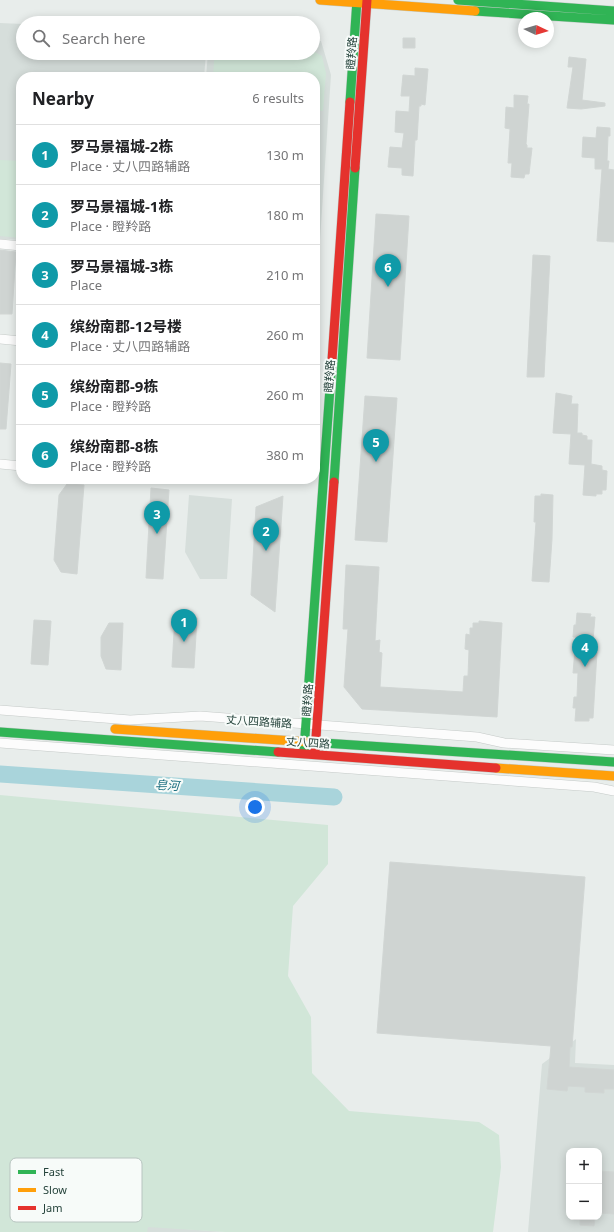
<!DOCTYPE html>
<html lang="en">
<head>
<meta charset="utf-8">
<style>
	:root { --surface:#fff; --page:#f2f2f2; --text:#202124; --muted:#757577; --line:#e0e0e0; --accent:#ea580c }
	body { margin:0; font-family:"Noto Sans","Noto Sans SC",sans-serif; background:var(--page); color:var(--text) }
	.controls { position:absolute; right:12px; bottom:12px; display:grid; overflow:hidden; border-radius:8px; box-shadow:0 2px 10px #0003 }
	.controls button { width:36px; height:36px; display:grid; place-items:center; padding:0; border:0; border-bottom:1px solid var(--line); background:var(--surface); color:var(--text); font:20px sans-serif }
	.compass { position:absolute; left:518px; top:12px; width:36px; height:36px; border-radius:50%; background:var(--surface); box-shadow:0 2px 10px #0003; rotate:94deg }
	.you { position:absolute; left:255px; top:807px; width:14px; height:14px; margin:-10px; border:3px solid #fff; border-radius:50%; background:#1a73e8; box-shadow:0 0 0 6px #1a73e833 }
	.badge { display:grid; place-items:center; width:26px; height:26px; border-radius:50%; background:var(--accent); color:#fff; font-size:13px; font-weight:700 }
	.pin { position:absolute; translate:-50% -33px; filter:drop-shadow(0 1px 2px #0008) }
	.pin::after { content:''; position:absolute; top:21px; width:14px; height:12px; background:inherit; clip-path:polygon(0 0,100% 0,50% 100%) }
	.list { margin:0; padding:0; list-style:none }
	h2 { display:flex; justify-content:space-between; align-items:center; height:52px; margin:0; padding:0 16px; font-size:17px }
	h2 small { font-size:13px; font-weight:400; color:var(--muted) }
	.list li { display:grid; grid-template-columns:26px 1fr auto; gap:12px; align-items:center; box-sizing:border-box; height:60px; padding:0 16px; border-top:1px solid var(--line) }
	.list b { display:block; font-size:15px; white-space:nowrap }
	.list p { margin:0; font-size:13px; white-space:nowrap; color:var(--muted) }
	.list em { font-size:13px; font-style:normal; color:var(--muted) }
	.icon { flex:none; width:22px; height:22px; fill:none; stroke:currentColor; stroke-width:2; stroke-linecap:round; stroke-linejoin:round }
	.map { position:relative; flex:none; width:614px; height:1232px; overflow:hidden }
	.search { position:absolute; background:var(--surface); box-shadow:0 2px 10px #0003; left:16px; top:16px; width:304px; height:44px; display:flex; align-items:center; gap:10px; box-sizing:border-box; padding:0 14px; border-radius:22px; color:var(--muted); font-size:15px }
	.panel { position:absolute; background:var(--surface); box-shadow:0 2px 10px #0003; left:16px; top:72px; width:304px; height:412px; border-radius:16px }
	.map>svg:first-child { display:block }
	.built { fill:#d6dedb; fill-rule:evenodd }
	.green { fill:#d1e6d8 }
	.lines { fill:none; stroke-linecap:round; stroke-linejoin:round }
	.river { stroke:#a9d4db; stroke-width:17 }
	.building { fill:#cfd4d2; stroke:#d1d6d4 }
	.street-casing { stroke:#c5cac8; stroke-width:10 }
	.fast-casing { stroke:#c3cbc8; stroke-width:10 }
	.slow-casing { stroke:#c3cbc8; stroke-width:10 }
	.jam-casing { stroke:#c3cbc8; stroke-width:10 }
	.street { stroke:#fcfcfc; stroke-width:9 }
	.fast { stroke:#30b455; stroke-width:9 }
	.slow { stroke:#ff9f0a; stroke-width:9 }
	.jam { stroke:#e5322d; stroke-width:9 }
	.labels { text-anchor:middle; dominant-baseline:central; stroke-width:4; stroke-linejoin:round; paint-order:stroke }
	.street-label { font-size:11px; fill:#24423a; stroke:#f7fbf9 }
	.water-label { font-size:12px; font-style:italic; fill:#1c6f80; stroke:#f7fbf9 }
	.key { fill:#f7fbf9; stroke:#b8c4c0; stroke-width:1 }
	.key-label { font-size:11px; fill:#24423a }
</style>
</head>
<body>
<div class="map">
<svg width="614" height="1232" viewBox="0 0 614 1232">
	<rect width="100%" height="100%" fill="#e8edeb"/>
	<path class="built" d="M0,23L23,24V53H206L204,77H21V240L0,239Z
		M313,40L321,41L331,75L320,240H315V77H206L208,53H313Z
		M189,495L232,499L227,579H200L185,552Z
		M576,1039L575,1063L614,1065V1232H528L542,1064ZM569,1151H599V1217H569Z
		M147,1226L225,1232H147Z"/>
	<path class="green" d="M313,51L322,56L326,73L323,111L315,110V77H213L214,61L219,53H313Z
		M0,160L21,161V238L0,236Z
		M0,795L328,825V864L293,906L288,976L311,1017L312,1073L349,1111L479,1122L499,1135L501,1167L493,1232H225L148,1227L147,1232H0Z"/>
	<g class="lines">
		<path class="river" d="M0,774L334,797"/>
	</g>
	<path class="building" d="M403,38H415V48H403Z
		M569,57L586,59L582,100L605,103V106L581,109L567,108L573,67H568Z
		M415,68L428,69L425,105L421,104V106H419L417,140H415L413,176L402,175V168L388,167L390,147L402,148L404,133L395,132L396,111L409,112L410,96H401L403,75L415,76Z
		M514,95L528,96L527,104H529L526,144L527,145V148H532L529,174H525L524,178L511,177L512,163H508L510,129L505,128L506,107L514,108Z
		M597,127L610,128V136H608L607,161H609L608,169L614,170V242L597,241L602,169H595V158L582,157L583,137L596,138Z
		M376,214L409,216L400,360L367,358Z
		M0,250L16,252L12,314H0Z
		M533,255L550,256L544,377H527Z
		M0,363L11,364L6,429H0Z
		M556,393L572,396L571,404H578L577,433H582V435L587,436V440H592L591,464L602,466V470L607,471L606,490H602V494H596V496L583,495L585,465L569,464L571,434L553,433Z
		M365,396L397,398L387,542L355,540Z
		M67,484L84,485L77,574L61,572L54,560L59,495Z
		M151,488L169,490L163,579L146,578Z
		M541,494L553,495L552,539L549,582L532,581L536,522H534L535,496H541Z
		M283,496L275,612L251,595L256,507Z
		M346,565L379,567L375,641L380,640L379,652L382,653L380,687L463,692L464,676H468L469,650L465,649L466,634L470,635V628H473V623H479V621L502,623L497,717L362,709L344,687L348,629H343Z
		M577,613L591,614L590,617H595L592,652H597L593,718H589V721H575L576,708H573L574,697H577L578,673H573L576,637H573L574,625H576Z
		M175,616L197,618L194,668L172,667Z
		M34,620L51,621L48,665L31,664Z
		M109,623H123L121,670L106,669L101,656V637Z
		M390,862L585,877L572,1047H570L569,1067L614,1070V1089H604V1093L585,1092V1087L568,1086L567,1091L547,1089L551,1046L377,1033Z
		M599,1171L614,1172V1214L599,1213Z
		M580,1217H595L594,1226L580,1225Z"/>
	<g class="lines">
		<g class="street-casing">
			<path id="street" d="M0,244L21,246
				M0,339L21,341
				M0,464L21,466
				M0,710L130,720L200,716L477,737L504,743L614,750
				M0,743L594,787L614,791"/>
		</g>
		<g class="fast-casing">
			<path id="fast" d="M458,0L614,11
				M475,11L614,20
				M350,102L357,0
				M334,482L355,168
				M0,732L278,752
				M308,742L614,762
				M304,750L332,360"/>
		</g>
		<g class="slow-casing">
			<path id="slow" d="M320,0L475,11
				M115,729L308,742
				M496,768L614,776"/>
		</g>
		<g class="jam-casing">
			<path id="jam" d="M355,168L367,0
				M332,360L350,102
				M278,752L496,768
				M315,752L334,482"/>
		</g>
		<use href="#street" class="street"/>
		<use href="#fast" class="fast"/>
		<use href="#slow" class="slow"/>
		<use href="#jam" class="jam"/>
	</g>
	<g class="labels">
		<g class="street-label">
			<text transform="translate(351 53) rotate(-86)">瞪羚路</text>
			<text transform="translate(329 376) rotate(-86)">瞪羚路</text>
			<text transform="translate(307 700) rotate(-86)">瞪羚路</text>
			<text transform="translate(259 721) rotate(4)">丈八四路辅路</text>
			<text transform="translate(308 742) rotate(4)">丈八四路</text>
		</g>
		<g class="water-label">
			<text transform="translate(167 785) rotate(4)">皂河</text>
		</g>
	</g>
	<rect x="10" y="1158" width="132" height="64" rx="6" class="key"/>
	<rect x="18" y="1170" width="18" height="4" fill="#30b455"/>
	<rect x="18" y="1188" width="18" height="4" fill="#ff9f0a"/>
	<rect x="18" y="1206" width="18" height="4" fill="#e5322d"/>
	<g class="key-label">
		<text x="43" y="1176">Fast</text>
		<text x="43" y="1194">Slow</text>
		<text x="43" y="1212">Jam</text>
	</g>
</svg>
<div class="controls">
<button>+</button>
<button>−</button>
</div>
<svg class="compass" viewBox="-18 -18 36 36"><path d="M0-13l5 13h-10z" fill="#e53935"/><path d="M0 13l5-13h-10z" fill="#757577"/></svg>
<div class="you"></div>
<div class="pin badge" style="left:184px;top:642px;background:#0f9aa8">1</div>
<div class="pin badge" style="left:266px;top:551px;background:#0f9aa8">2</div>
<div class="pin badge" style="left:157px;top:534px;background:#0f9aa8">3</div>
<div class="pin badge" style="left:585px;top:667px;background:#0f9aa8">4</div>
<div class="pin badge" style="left:376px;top:462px;background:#0f9aa8">5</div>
<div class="pin badge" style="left:388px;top:287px;background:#0f9aa8">6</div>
<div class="search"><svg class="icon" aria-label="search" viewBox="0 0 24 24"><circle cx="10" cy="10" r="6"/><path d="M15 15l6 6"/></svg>Search here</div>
<section class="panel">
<h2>Nearby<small>6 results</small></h2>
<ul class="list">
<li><span class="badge" style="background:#0f9aa8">1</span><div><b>罗马景福城-2栋</b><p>Place · 丈八四路辅路</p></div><em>130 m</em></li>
<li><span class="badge" style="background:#0f9aa8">2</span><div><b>罗马景福城-1栋</b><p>Place · 瞪羚路</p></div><em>180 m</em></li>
<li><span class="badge" style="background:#0f9aa8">3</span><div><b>罗马景福城-3栋</b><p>Place</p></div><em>210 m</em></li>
<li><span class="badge" style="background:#0f9aa8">4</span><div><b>缤纷南郡-12号楼</b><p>Place · 丈八四路辅路</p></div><em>260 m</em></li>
<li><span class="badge" style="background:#0f9aa8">5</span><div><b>缤纷南郡-9栋</b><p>Place · 瞪羚路</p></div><em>260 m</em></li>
<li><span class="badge" style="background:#0f9aa8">6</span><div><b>缤纷南郡-8栋</b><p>Place · 瞪羚路</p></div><em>380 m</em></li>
</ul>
</section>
</div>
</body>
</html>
